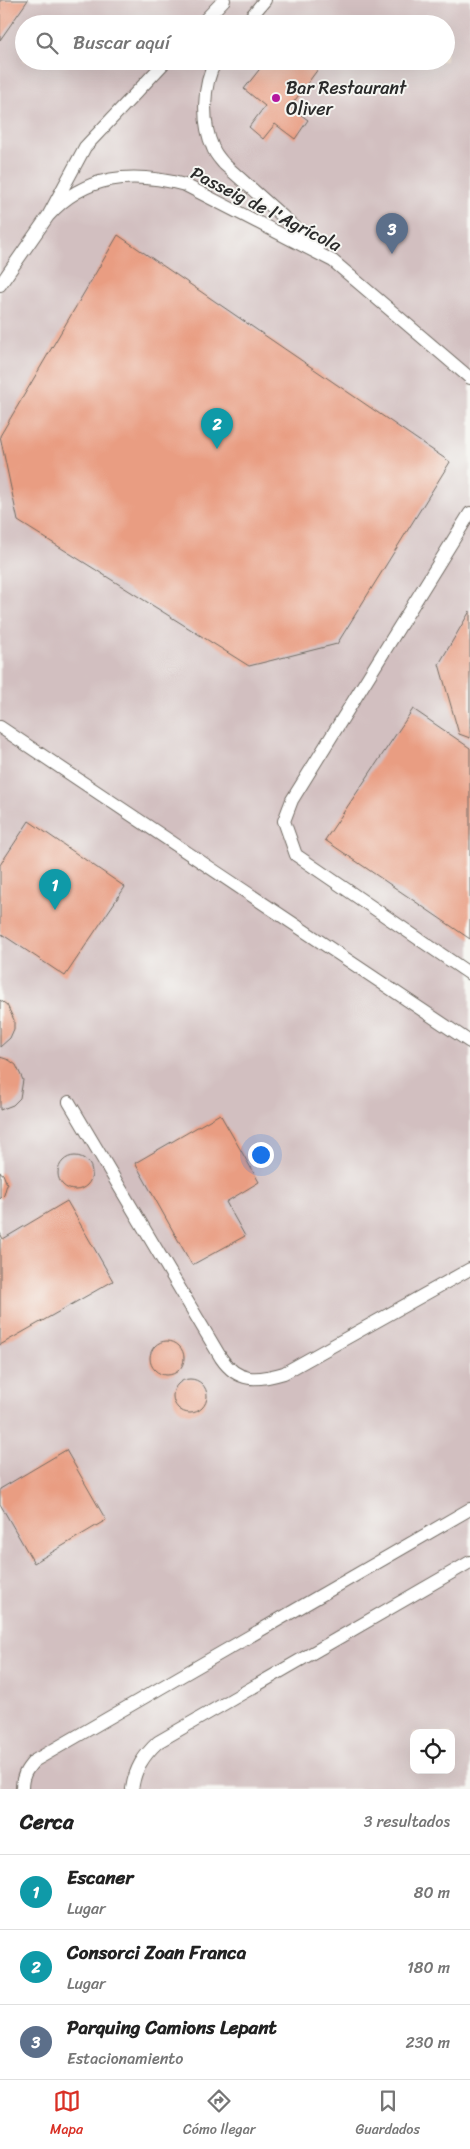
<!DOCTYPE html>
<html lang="es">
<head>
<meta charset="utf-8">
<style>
	:root { --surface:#fff; --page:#f2f2f2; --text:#222; --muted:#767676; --line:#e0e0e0; --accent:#d93025 }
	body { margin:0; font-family:Sriracha,sans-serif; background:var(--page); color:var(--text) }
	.controls { position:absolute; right:15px; bottom:15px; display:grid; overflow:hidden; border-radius:10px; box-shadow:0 5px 20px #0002 }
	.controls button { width:45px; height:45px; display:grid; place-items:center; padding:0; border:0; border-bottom:1px solid var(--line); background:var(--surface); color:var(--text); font:25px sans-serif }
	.you { position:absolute; left:260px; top:1154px; width:18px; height:18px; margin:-12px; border:4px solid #fff; border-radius:50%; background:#1a73e8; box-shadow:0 0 0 8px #1a73e833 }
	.badge { display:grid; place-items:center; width:32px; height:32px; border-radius:50%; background:var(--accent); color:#fff; font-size:16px; font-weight:700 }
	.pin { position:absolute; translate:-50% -41px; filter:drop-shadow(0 1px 2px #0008) }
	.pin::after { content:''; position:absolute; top:26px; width:18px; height:15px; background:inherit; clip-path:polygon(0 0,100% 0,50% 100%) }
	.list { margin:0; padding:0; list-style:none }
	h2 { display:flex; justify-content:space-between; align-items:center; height:65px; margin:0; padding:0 20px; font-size:21px }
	h2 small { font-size:16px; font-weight:400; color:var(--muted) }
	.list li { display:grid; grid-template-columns:32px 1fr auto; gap:15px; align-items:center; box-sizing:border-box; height:75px; padding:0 20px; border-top:1px solid var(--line) }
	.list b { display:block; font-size:19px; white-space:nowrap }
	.list p { margin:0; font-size:16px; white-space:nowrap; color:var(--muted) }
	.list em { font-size:16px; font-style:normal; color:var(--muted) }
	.icon { flex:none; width:28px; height:28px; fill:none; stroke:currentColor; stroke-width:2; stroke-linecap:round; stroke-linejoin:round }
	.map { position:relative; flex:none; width:470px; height:1789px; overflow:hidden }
	.search { position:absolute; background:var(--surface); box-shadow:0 5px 20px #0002; left:15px; right:15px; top:15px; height:55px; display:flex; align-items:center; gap:12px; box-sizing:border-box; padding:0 18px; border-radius:28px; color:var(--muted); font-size:19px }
	.sheet { height:290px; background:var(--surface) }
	nav { display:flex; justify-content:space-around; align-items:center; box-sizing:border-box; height:70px; border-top:1px solid var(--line); background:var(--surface); font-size:14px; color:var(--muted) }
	nav a { display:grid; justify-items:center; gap:2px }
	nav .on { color:var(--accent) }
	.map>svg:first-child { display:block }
	.industrial { fill:#d2bfc0; fill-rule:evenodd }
	.building { fill:#e99d82 }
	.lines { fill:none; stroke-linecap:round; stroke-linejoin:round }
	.service-casing { stroke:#716a62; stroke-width:14 }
	.service { stroke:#fff; stroke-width:12 }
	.poi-dot { fill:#b5179e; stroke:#f6f6f2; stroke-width:2 }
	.labels { text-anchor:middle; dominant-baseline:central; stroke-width:4; stroke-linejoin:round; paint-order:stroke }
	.poi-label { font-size:18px; fill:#2b2b2b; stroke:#f6f6f2; text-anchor:start }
	.street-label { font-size:18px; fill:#2b2b2b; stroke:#f6f6f2 }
</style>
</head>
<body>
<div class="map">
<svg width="470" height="1789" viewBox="0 0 470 1789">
	<rect width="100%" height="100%" fill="#f6f6f2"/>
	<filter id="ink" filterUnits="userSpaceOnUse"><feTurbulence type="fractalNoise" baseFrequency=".02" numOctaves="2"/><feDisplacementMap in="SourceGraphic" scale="10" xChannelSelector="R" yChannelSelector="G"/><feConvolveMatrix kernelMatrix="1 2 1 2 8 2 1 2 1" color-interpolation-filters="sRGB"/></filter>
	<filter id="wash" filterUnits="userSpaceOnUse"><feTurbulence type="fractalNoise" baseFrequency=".0096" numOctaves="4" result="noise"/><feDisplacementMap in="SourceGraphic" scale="20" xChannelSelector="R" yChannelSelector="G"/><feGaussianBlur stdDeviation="1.12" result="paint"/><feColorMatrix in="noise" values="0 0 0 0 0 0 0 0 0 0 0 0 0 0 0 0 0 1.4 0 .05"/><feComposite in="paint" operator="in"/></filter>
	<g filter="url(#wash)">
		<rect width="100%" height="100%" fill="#f4e0c8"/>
		<path class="industrial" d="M0,0H470V1789H0ZM24,24H446V61H24ZM414,1733H451V1770H414Z"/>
		<g id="blocks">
			<path class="building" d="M0,0H28L0,40Z
				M266,61H275L279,65L282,61H324L290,107L308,120L295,139L275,124L263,139L249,127L265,106L244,89Z
				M118,235L450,462L337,644L249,666L18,521L0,436Z
				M470,611V738L459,734L439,664Z
				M413,709L470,748V939L325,840Z
				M29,821L125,887L65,976L0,933V865Z
				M0,1000L7,1005L14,1020V1029L10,1038L0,1047Z
				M0,1057L9,1060L16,1065L23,1080L20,1098L13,1105L0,1110Z
				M220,1114L259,1182L226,1202L245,1236L192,1265L135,1163Z
				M58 1173a17 17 0 1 1 34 0a17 17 0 1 1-34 0Z
				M0,1172L3,1174L7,1184L4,1195L0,1199Z
				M67,1201L113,1281L0,1345V1233L3,1239Z
				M150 1358a17 17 0 1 1 34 0a17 17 0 1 1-34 0Z
				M173 1396a17 17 0 1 1 34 0a17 17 0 1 1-34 0Z
				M66,1450L106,1520L34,1563L0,1504V1489Z"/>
		</g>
	</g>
	<g filter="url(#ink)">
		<use href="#blocks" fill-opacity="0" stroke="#716a62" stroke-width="1"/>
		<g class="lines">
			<g class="service-casing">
				<path id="service" d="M201,24L224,0
					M245,24L265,0
					M216,61C202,85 202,124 213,148C215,154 220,159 224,164L318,248
					M48,216C85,174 133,171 185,185L333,261L470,378
					M0,285L48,216L85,147L166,61
					M470,513L292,800L284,821L296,855L470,974
					M0,727L470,1042
					M69,1102L221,1358C238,1383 257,1381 284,1373L470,1269
					M22,1789C22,1776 26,1770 34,1761L470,1509
					M132,1789C135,1769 143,1756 158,1742L470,1562"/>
			</g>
			<use href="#service" class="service"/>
		</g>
	</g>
	<circle class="poi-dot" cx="276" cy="98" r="5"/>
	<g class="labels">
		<g class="poi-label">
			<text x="286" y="88">Bar Restaurant<tspan x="286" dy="21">Oliver</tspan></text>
		</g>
		<g class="street-label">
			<text transform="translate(266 209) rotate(27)">Passeig de l'Agrícola</text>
		</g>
	</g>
</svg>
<div class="controls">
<button><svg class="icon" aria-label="locate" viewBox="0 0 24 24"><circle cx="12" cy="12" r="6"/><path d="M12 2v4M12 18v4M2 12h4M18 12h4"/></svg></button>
</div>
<div class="you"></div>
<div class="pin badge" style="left:55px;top:910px;background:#0f9aa8">1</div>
<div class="pin badge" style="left:217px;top:449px;background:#0f9aa8">2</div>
<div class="pin badge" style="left:392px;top:254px;background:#5c6f8a">3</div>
<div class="search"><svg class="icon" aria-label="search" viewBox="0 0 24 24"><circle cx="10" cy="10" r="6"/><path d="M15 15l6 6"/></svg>Buscar aquí</div>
</div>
<section class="sheet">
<h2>Cerca<small>3 resultados</small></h2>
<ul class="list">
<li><span class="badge" style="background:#0f9aa8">1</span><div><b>Escaner</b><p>Lugar</p></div><em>80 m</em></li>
<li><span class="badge" style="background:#0f9aa8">2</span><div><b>Consorci Zoan Franca</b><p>Lugar</p></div><em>180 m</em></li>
<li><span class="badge" style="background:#5c6f8a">3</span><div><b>Parquing Camions Lepant</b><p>Estacionamiento</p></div><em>230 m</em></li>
</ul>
</section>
<nav>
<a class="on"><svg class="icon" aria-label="map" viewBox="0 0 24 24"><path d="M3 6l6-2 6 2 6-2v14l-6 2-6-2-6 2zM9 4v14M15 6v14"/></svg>Mapa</a>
<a><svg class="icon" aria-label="directions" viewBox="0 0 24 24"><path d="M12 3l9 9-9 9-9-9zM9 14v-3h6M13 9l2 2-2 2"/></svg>Cómo llegar</a>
<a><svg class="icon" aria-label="saved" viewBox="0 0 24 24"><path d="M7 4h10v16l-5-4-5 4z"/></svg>Guardados</a>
</nav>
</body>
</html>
